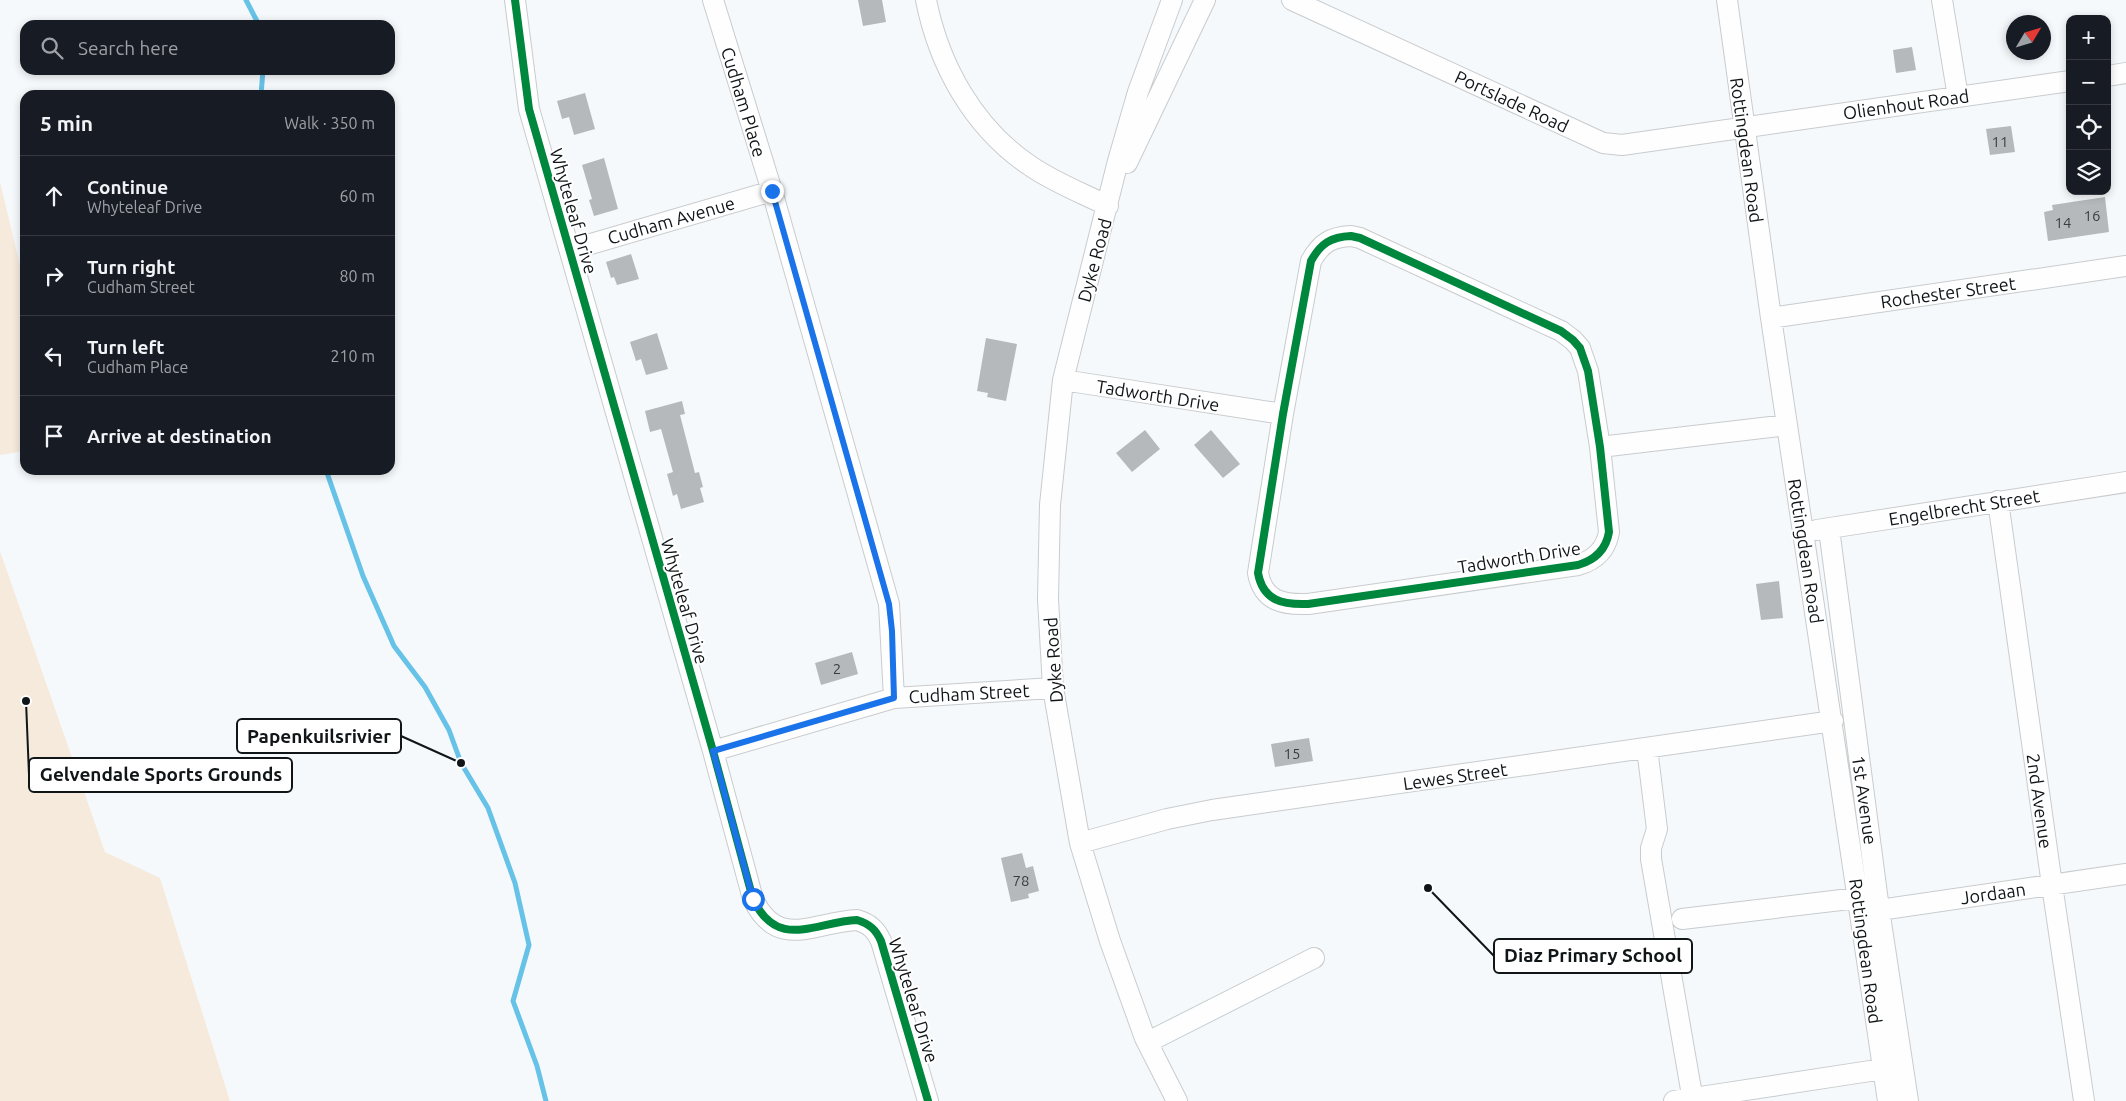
<!DOCTYPE html>
<html lang="en">
<head>
<meta charset="utf-8">
<style>
	:root { --surface:#171b24; --page:#242831; --text:#f1f3f6; --muted:#9ea1a6; --line:#363941 }
	body { margin:0; font-family:Ubuntu,sans-serif; background:var(--page); color:var(--text) }
	.controls { position:absolute; right:15px; top:15px; display:grid; overflow:hidden; border-radius:10px; box-shadow:0 2px 8px #0003 }
	.controls button { width:45px; height:45px; display:grid; place-items:center; padding:0; border:0; border-bottom:1px solid var(--line); background:var(--surface); color:var(--text); font:25px sans-serif }
	.compass { position:absolute; left:2006px; top:15px; width:45px; height:45px; border-radius:50%; background:var(--surface); box-shadow:0 2px 8px #0003; rotate:52deg }
	.stop { position:absolute; width:15px; height:15px; margin:-11px; border:4px solid #1a73e8; border-radius:50%; background:#fff }
	.stop.end { background:#1a73e8; border-color:#fff; box-shadow:0 1px 5px #0008 }
	.list { margin:0; padding:0; list-style:none }
	h2 { display:flex; justify-content:space-between; align-items:center; height:65px; margin:0; padding:0 20px; font-size:21px }
	h2 small { font-size:16px; font-weight:400; color:var(--muted) }
	.list li { display:grid; grid-template-columns:32px 1fr auto; gap:15px; align-items:center; box-sizing:border-box; height:80px; padding:0 20px; border-top:1px solid var(--line) }
	.list b { display:block; font-size:19px; white-space:nowrap }
	.list p { margin:0; font-size:16px; white-space:nowrap; color:var(--muted) }
	.list em { font-size:16px; font-style:normal; color:var(--muted) }
	.icon { flex:none; width:28px; height:28px; fill:none; stroke:currentColor; stroke-width:2; stroke-linecap:round; stroke-linejoin:round }
	.map { position:relative; flex:none; width:2126px; height:1101px; overflow:hidden }
	.search { position:absolute; background:var(--surface); box-shadow:0 2px 8px #0003; left:20px; top:20px; width:375px; height:55px; display:flex; align-items:center; gap:12px; box-sizing:border-box; padding:0 18px; border-radius:15px; color:var(--muted); font-size:19px }
	.panel { position:absolute; background:var(--surface); box-shadow:0 2px 8px #0003; left:20px; top:90px; width:375px; height:385px; border-radius:15px }
	.map>svg:first-child { display:block }
	.pitch { fill:#f6eadd }
	.lines { fill:none; stroke-linecap:round; stroke-linejoin:round }
	.stream { stroke:#66c2e7; stroke-width:5 }
	.building { fill:#b6b9bc }
	.minor-casing { stroke:#c8ccce; stroke-width:22 }
	.minor { stroke:#fefefe; stroke-width:20 }
	.cycleway-casing { stroke:#fff; stroke-width:11 }
	.cycleway { stroke:#00873e; stroke-width:8 }
	.route { stroke:#1a73e8; stroke-width:6 }
	.labels { text-anchor:middle; dominant-baseline:central; stroke-width:4; stroke-linejoin:round; paint-order:stroke }
	.number-label { font-size:15px; fill:#3a3e40 }
	.street-label { font-size:18px; fill:#101517; stroke:#fff }
	.leader { fill:none; stroke:#101517; stroke-width:2 }
	.callout-dot { fill:#101517; stroke:#fff; stroke-width:2 }
	.callout { fill:#fff; stroke:#101517; stroke-width:2 }
	.callout-label { font-size:19px; text-anchor:middle; font-weight:bold; fill:#101517 }
</style>
</head>
<body>
<div class="map">
<svg width="2126" height="1101" viewBox="0 0 2126 1101">
	<rect width="100%" height="100%" fill="#f6f9fb"/>
	<path class="pitch" d="M0,182L25,286V451L0,455Z
		M0,551L105,852L160,878L230,1101H0Z"/>
	<g class="lines">
		<path class="stream" d="M246,0L259,25
			M261,95L263,70
			M326,470L363,576L394,646L425,687L449,730L461,763L488,808L515,883L529,945L513,1001L537,1066L546,1101"/>
	</g>
	<path class="building" d="M858,0H882L886,22L863,26Z
		M1912,47L1916,70L1896,73L1893,50Z
		M585,93L595,129L574,135L569,117L562,119L557,101Z
		M2011,126L2015,152L1990,155L1986,129Z
		M604,158L618,209L594,216L589,200L592,199L582,165Z
		M2105,197L2109,232L2048,241L2044,212L2053,210L2052,205Z
		M631,254L639,279L617,285L614,277L611,278L606,262Z
		M657,333L668,369L646,375L641,359L636,361L630,342Z
		M986,338L1017,344L1006,401L987,397L988,393L977,391Z
		M682,401L685,414L680,415L695,473L699,472L703,487L700,488L704,502L681,509L677,494L673,496L667,474L673,472L661,429L650,432L645,411Z
		M1145,430L1160,449L1132,472L1116,453Z
		M1211,430L1240,464L1223,478L1194,445Z
		M1779,581L1783,618L1761,620L1756,584Z
		M852,652L858,674L821,685L815,663Z
		M1309,738L1313,761L1275,767L1271,744Z
		M1022,853L1026,868L1033,866L1039,891L1028,894L1029,898L1011,902L1001,858Z"/>
	<g class="lines">
		<g class="minor-casing">
			<path id="minor" d="M515,0L529,109L713,751L753,899C778,951 814,922 857,920C870,924 876,930 881,941L928,1101
				M713,0L772,191L889,604L894,698
				M926,0C939,65 973,127 1029,165C1053,182 1082,193 1108,206
				M1172,0L1138,92L1118,161L1063,380L1050,505L1048,599L1053,688L1080,843L1110,941L1145,1038L1177,1101
				M1292,0L1603,143L1622,145L2070,81
				M1727,0L1771,318L1888,1101
				M1942,0L1958,97
				M2107,76L2126,73
				M1127,163L1205,0
				M1351,236L1360,238L1561,331L1573,340L1580,348L1588,371L1600,447L1609,532C1606,550 1595,560 1578,565L1308,604C1283,605 1263,601 1258,573L1283,414L1311,261C1321,243 1331,237 1351,236Z
				M570,250L772,191
				M1771,318L2126,266
				M1063,380L1283,414
				M1600,447L1787,425
				M1998,501L2052,885L2084,1101
				M1829,529L1879,909L1908,1101
				M1817,530L2126,482
				M1647,748L1657,829L1651,848V859L1693,1101
				M713,751L894,698L1053,688
				M1080,843L1167,819L1212,810L1833,721
				M1866,912L2126,874
				M1682,919L1858,898
				M1148,1042L1314,958
				M1674,1101L1883,1069"/>
		</g>
		<use href="#minor" class="minor"/>
		<g class="cycleway-casing">
			<path id="cycleway" d="M515,0L529,109L713,751L753,899C778,951 814,922 857,920C870,924 876,930 881,941L928,1101
				M1351,236L1360,238L1561,331L1573,340L1580,348L1588,371L1600,447L1609,532C1606,550 1595,560 1578,565L1308,604C1283,605 1263,601 1258,573L1283,414L1311,261C1321,243 1331,237 1351,236Z"/>
		</g>
		<use href="#cycleway" class="cycleway"/>
	</g>
	<g class="lines">
		<path class="route" d="M753,899L713,751L894,698L892,631L889,604L772,191"/>
	</g>
	<g class="labels">
		<g class="number-label">
			<text x="2000" y="141">11</text>
			<text x="2092" y="215">16</text>
			<text x="2063" y="222">14</text>
			<text x="837" y="668">2</text>
			<text x="1292" y="753">15</text>
			<text x="1021" y="880">78</text>
		</g>
		<g class="street-label">
			<text transform="translate(1512 101) rotate(25)">Portslade Road</text>
			<text transform="translate(744 102) rotate(73)">Cudham Place</text>
			<text transform="translate(1906 104) rotate(-8)">Olienhout Road</text>
			<text transform="translate(1747 150) rotate(82)">Rottingdean Road</text>
			<text transform="translate(574 211) rotate(74)">Whyteleaf Drive</text>
			<text transform="translate(671 220) rotate(-16)">Cudham Avenue</text>
			<text transform="translate(1094 260) rotate(-75)">Dyke Road</text>
			<text transform="translate(1948 292) rotate(-8)">Rochester Street</text>
			<text transform="translate(1158 395) rotate(9)">Tadworth Drive</text>
			<text transform="translate(1964 507) rotate(-9)">Engelbrecht Street</text>
			<text transform="translate(1806 551) rotate(81)">Rottingdean Road</text>
			<text transform="translate(1519 557) rotate(-9)">Tadworth Drive</text>
			<text transform="translate(685 601) rotate(74)">Whyteleaf Drive</text>
			<text transform="translate(1053 660) rotate(-94)">Dyke Road</text>
			<text transform="translate(969 693) rotate(-3)">Cudham Street</text>
			<text transform="translate(1455 776) rotate(-8)">Lewes Street</text>
			<text transform="translate(1865 800) rotate(82)">1st Avenue</text>
			<text transform="translate(2040 801) rotate(82)">2nd Avenue</text>
			<text transform="translate(1993 893) rotate(-8)">Jordaan</text>
			<text transform="translate(1866 951) rotate(82)">Rottingdean Road</text>
			<text transform="translate(914 1000) rotate(73)">Whyteleaf Drive</text>
		</g>
	</g>
	<path class="leader" d="M461 763L401 736M26 701L29 775M1428 888L1494 956"/>
	<g class="callout-dot">
		<circle cx="461" cy="763" r="5"/>
		<circle cx="26" cy="701" r="5"/>
		<circle cx="1428" cy="888" r="5"/>
	</g>
	<g class="callout">
		<rect x="237" y="719" width="164" height="34" rx="5"/>
		<rect x="29" y="758" width="263" height="34" rx="5"/>
		<rect x="1494" y="939" width="198" height="34" rx="5"/>
	</g>
	<g class="callout-label">
		<text x="319" y="743">Papenkuilsrivier</text>
		<text x="161" y="781">Gelvendale Sports Grounds</text>
		<text x="1593" y="962">Diaz Primary School</text>
	</g>
</svg>
<div class="controls">
<button>+</button>
<button>−</button>
<button><svg class="icon" aria-label="locate" viewBox="0 0 24 24"><circle cx="12" cy="12" r="6"/><path d="M12 2v4M12 18v4M2 12h4M18 12h4"/></svg></button>
<button><svg class="icon" aria-label="layers" viewBox="0 0 24 24"><path d="M12 4l9 5-9 5-9-5zM3 14l9 5 9-5"/></svg></button>
</div>
<svg class="compass" viewBox="-18 -18 36 36"><path d="M0-13l5 13h-10z" fill="#e53935"/><path d="M0 13l5-13h-10z" fill="#9ea1a6"/></svg>
<div class="stop" style="left:753px;top:899px"></div>
<div class="stop end" style="left:772px;top:191px"></div>
<div class="search"><svg class="icon" aria-label="search" viewBox="0 0 24 24"><circle cx="10" cy="10" r="6"/><path d="M15 15l6 6"/></svg>Search here</div>
<section class="panel">
<h2>5 min<small>Walk · 350 m</small></h2>
<ul class="list">
<li><svg class="icon" aria-label="ahead" viewBox="0 0 24 24"><path d="M12 20V5M6 11l6-6 6 6"/></svg><div><b>Continue</b><p>Whyteleaf Drive</p></div><em>60 m</em></li>
<li><svg class="icon" aria-label="right" viewBox="0 0 24 24"><path d="M7 20v-9h11M14 6l5 5-5 5"/></svg><div><b>Turn right</b><p>Cudham Street</p></div><em>80 m</em></li>
<li><svg class="icon" aria-label="left" viewBox="0 0 24 24"><path d="M17 20v-9H6M10 6l-5 5 5 5"/></svg><div><b>Turn left</b><p>Cudham Place</p></div><em>210 m</em></li>
<li><svg class="icon" aria-label="arrive" viewBox="0 0 24 24"><path d="M6 21V4h12l-3 4 3 4H6"/></svg><div><b>Arrive at destination</b></div></li>
</ul>
</section>
</div>
</body>
</html>
